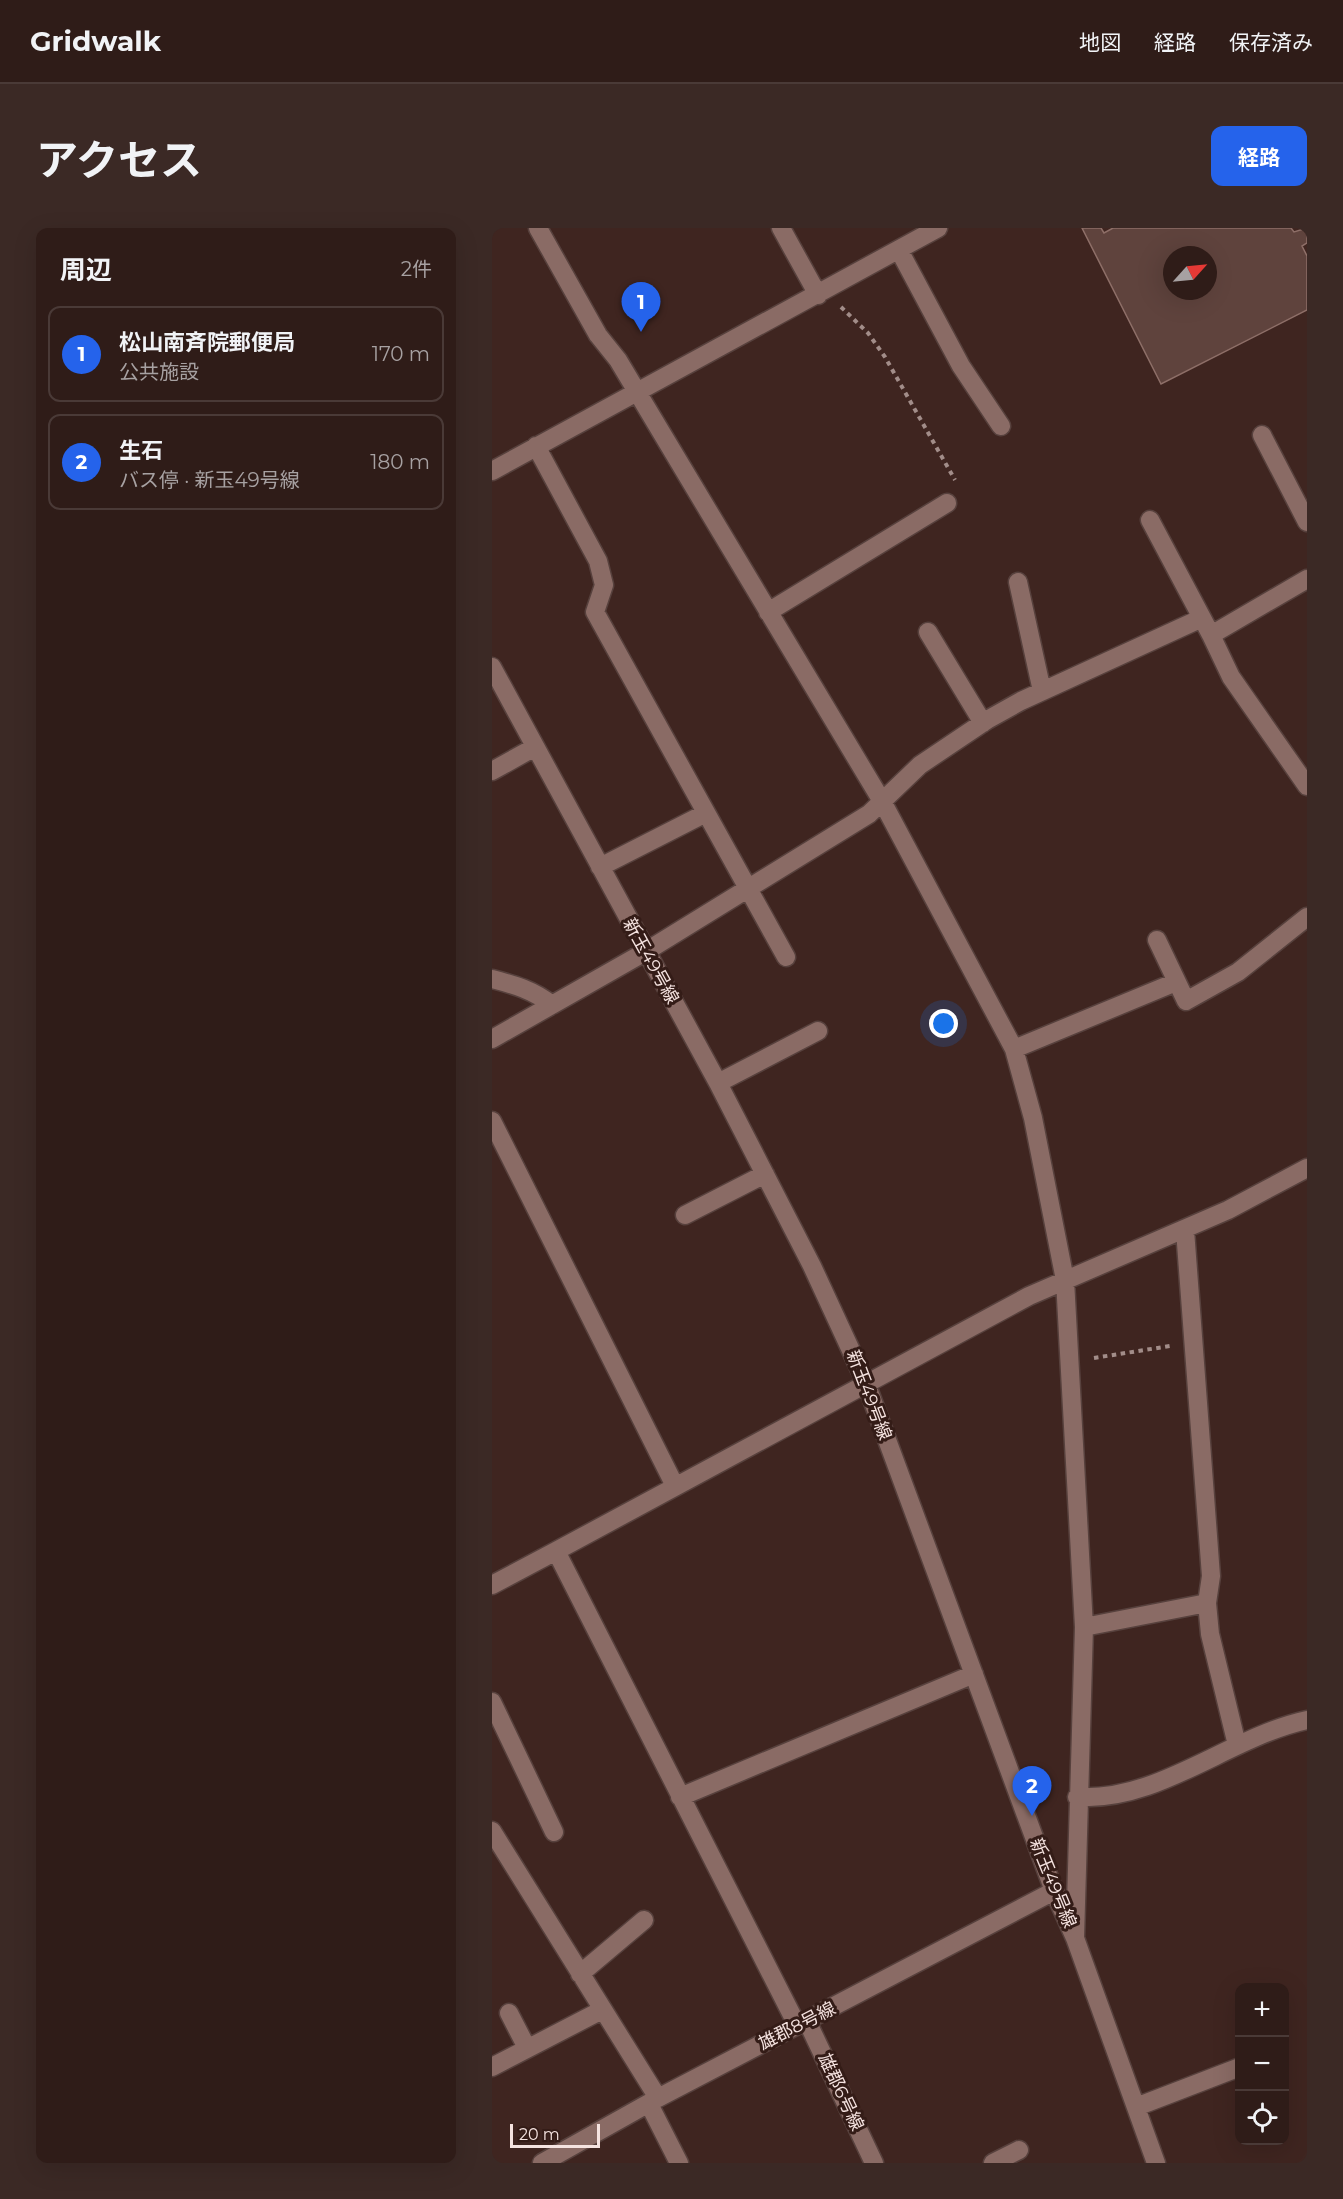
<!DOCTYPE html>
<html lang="ja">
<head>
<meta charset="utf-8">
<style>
	:root { --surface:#2f1c18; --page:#3b2925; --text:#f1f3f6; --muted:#a7a1a2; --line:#4a3a37; --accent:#2563eb }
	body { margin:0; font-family:Montserrat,"Noto Sans JP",sans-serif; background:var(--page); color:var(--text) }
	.controls { position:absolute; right:18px; bottom:18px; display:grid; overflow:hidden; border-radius:12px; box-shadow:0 6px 24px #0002 }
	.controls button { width:54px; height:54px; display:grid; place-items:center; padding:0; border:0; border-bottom:2px solid var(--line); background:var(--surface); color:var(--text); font:30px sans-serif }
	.compass { position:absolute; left:671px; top:18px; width:54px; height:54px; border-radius:50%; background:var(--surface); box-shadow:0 6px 24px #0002; rotate:63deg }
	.scale { position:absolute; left:18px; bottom:15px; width:90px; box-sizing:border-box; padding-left:6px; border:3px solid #f5e3e0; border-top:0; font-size:16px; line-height:21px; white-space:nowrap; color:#f5e3e0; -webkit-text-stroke:4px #341c17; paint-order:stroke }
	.you { position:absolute; left:452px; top:796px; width:21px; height:21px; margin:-15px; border:4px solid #fff; border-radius:50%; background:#1a73e8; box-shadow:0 0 0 9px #1a73e833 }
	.badge { display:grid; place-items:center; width:39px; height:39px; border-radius:50%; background:var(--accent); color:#fff; font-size:20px; font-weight:700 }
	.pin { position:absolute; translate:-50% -50px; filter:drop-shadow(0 2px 3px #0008) }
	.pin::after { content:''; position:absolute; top:32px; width:21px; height:18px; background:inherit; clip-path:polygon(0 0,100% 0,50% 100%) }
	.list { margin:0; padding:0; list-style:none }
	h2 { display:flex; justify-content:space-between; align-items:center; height:78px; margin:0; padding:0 24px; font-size:26px }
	h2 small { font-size:20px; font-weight:400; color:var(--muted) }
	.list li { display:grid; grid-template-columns:39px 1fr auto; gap:18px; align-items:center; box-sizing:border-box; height:96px; margin:0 12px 12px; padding:0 12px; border:2px solid var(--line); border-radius:12px }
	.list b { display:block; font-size:22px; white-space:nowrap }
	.list p { margin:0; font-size:20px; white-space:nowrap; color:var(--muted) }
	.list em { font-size:20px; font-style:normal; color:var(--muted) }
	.icon { flex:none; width:33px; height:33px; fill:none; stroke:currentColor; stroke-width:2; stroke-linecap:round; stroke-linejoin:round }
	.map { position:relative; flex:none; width:815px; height:1935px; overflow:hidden; border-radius:12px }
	header { display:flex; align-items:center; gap:36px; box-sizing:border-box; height:84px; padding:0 30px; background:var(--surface); border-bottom:2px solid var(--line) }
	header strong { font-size:28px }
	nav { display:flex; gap:33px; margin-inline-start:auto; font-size:21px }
	.intro { display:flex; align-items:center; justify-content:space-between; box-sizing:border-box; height:144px; padding:0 36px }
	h1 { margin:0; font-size:42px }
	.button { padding:15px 27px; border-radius:12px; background:var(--accent); color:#fff; font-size:21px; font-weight:700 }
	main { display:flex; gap:36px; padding:0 36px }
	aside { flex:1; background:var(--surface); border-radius:12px; box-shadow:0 6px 24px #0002 }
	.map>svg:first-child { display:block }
	.building { fill:#5f433d; stroke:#8e6f68; stroke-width:1.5; fill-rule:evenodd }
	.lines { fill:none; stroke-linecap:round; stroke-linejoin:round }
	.street-casing { stroke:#57413d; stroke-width:21 }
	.path { stroke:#a28d89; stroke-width:4; stroke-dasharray:4.5 4.5; stroke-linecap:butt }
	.street { stroke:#8a6b65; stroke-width:18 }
	.labels { text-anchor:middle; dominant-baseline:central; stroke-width:6; stroke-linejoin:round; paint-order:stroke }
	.street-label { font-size:18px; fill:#f5e3e0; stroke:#341c17 }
</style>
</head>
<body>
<header>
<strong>Gridwalk</strong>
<nav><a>地図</a><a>経路</a><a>保存済み</a></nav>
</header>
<div class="intro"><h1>アクセス</h1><a class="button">経路</a></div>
<main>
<aside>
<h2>周辺<small>2件</small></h2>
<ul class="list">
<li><span class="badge">1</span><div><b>松山南斉院郵便局</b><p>公共施設</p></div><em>170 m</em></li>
<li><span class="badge">2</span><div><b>生石</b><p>バス停 · 新玉49号線</p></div><em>180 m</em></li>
</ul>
</aside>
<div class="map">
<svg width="815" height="1935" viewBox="0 0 815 1935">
	<rect width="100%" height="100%" fill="#3f2520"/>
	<path class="building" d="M590,0H609L612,5L621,0H799L802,4L815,0V15L810,18L815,28V82L669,156ZM680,27H716V63H680Z"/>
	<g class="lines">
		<g class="street-casing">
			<path id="street" d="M46,0L106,107L126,132L391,575L522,821L541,890L573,1052L592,1399L583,1710
				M289,0L326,67
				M407,22L469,138L509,198
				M770,207L815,294
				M44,218L106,333L112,357L103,384L294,729
				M0,243L446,0
				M658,292L710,390
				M526,354L550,463
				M276,384L455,275
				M436,404L491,495
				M719,407L739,449L815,558
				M0,439L226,855L320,1038L374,1155L562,1663L583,1710L664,1935
				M0,543L43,519
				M108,639L214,585
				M665,712L694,773L746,744L815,689
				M0,751C23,757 41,762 60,777
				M0,811L153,724L377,586L428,537L495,492L529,473L710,390L719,407L815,351
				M522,821L684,754
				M226,855L326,803
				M0,893L183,1258
				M193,987L273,946
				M693,1002L719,1348L715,1375L718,1406L745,1517
				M64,1323L537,1068L736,982L815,940
				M0,1357L64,1323L305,1797
				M592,1399L715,1375
				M0,1474L62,1604
				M188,1569L482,1446
				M585,1569C667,1574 737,1509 815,1492
				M0,1603L166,1870
				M88,1746L152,1692
				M17,1785L35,1820
				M315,1793L382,1935
				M0,1839L110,1782
				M157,1876L187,1935
				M644,1879L748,1839
				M50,1935L166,1870L562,1663
				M501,1935L527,1922"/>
		</g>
		<path class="path" d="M349,79L376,105L393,129L463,252
			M602,1130L678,1118"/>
		<use href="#street" class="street"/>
	</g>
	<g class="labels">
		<g class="street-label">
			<text transform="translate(159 733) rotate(61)">新玉49号線</text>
			<text transform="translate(377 1167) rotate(69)">新玉49号線</text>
			<text transform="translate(561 1655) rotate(68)">新玉49号線</text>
			<text transform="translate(305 1798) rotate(-27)">雄郡8号線</text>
			<text transform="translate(349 1864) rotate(65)">雄郡6号線</text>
		</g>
	</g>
</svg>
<div class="controls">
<button>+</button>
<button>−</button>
<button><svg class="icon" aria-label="locate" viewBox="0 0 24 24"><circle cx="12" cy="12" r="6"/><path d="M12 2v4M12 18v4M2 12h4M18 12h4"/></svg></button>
</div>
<svg class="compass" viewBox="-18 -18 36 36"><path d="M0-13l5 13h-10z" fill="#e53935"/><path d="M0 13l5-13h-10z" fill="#a7a1a2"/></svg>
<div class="scale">20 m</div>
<div class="you"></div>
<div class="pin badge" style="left:149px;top:104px">1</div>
<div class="pin badge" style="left:540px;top:1588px">2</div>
</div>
</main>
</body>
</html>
